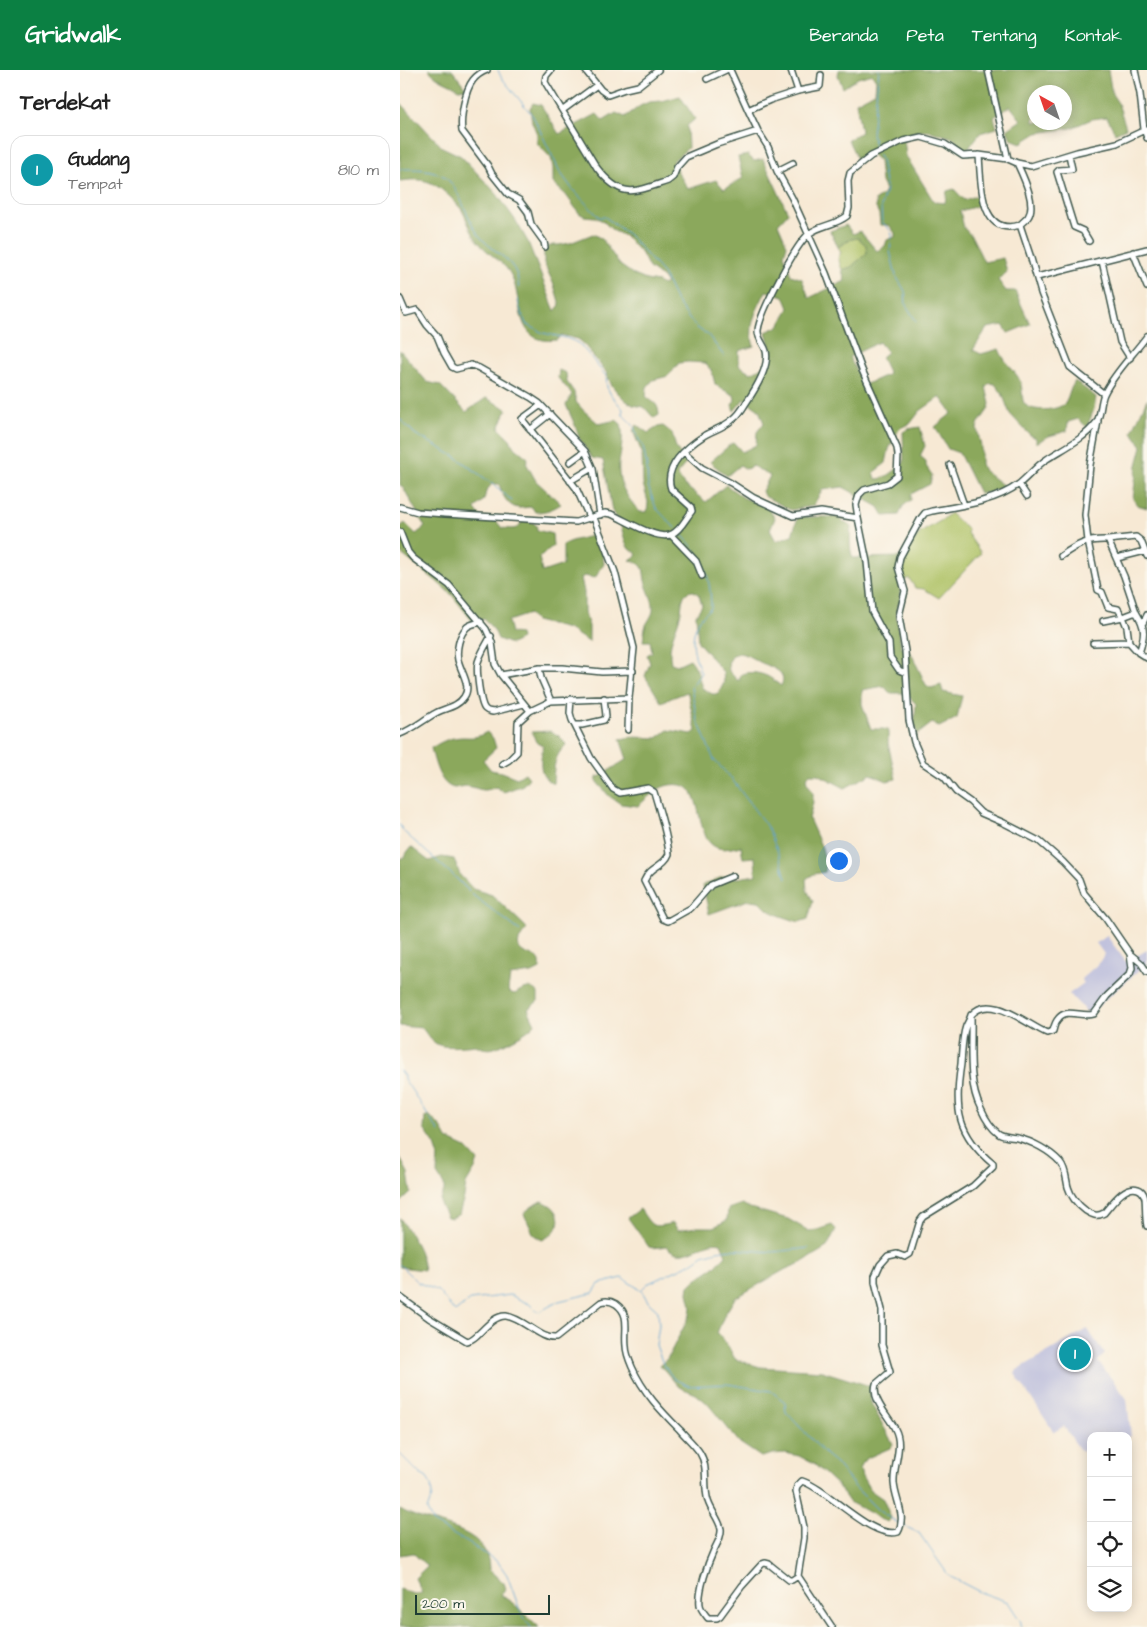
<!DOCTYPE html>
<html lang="id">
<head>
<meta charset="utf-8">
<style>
	:root { --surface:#fff; --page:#f2f2f2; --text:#222; --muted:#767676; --line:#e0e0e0; --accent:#0b8043 }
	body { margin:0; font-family:"Architects Daughter",sans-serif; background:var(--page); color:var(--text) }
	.controls { position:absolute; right:15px; bottom:15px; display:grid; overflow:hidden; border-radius:10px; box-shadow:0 2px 12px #0003 }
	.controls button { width:45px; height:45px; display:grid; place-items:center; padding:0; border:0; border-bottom:1px solid var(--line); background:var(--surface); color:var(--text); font:25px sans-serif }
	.compass { position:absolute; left:627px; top:15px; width:45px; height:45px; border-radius:50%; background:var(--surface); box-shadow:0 2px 12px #0003; rotate:320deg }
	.scale { position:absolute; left:15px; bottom:12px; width:135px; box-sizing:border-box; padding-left:5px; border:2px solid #1f3d34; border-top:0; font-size:14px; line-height:18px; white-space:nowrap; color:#1f3d34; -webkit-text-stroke:4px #fbf7ec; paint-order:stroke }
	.you { position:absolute; left:438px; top:790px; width:18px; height:18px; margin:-12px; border:4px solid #fff; border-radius:50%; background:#1a73e8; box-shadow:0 0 0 8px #1a73e833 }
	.badge { display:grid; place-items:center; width:32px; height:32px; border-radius:50%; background:var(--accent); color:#fff; font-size:16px; font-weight:700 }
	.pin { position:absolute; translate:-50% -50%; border:2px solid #fff; box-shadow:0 1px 5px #0006 }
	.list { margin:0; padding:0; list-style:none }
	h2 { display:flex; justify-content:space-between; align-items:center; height:65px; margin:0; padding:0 20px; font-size:21px }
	h2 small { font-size:16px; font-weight:400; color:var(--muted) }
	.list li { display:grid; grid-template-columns:32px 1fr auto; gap:15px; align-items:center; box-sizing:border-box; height:70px; margin:0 10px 10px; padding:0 10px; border:1px solid var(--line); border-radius:15px }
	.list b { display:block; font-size:19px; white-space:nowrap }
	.list p { margin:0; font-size:16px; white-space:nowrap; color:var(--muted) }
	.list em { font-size:16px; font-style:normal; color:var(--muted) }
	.icon { flex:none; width:28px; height:28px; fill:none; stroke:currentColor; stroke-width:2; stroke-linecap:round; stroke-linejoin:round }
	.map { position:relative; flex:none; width:747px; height:1557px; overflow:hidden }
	header { display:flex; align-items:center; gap:30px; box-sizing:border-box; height:70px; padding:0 25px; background:var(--accent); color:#fff }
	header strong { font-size:24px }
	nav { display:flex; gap:28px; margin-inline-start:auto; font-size:18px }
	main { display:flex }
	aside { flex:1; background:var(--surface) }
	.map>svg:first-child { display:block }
	.industrial { fill:#c1c2dd }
	.green { fill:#afc266; stroke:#67804d }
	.forest { fill:#8ba85b; stroke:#557248; fill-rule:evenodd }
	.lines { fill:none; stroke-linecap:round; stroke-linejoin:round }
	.stream { stroke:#5da3d3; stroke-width:1 }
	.minor-casing { stroke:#3f574c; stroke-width:8 }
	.minor { stroke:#fff; stroke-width:5 }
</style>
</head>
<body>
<header>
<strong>Gridwalk</strong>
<nav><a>Beranda</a><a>Peta</a><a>Tentang</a><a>Kontak</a></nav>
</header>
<main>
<aside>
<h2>Terdekat<small></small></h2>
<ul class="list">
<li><span class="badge" style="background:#0f9aa8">1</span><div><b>Gudang</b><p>Tempat</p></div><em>810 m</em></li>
</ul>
</aside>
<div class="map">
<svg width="747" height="1557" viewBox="0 0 747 1557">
	<rect width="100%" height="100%" fill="#fbf7ec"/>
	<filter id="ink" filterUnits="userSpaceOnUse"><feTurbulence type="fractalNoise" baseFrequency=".02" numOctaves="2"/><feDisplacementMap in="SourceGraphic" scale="10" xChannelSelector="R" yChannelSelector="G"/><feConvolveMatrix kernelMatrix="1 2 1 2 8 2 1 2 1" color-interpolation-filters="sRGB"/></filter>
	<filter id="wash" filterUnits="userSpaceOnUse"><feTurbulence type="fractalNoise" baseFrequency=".0096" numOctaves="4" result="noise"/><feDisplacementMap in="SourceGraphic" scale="20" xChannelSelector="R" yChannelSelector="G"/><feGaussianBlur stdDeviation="1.12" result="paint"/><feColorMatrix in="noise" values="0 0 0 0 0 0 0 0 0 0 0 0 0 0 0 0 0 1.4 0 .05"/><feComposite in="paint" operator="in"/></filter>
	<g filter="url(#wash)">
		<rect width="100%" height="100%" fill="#f7e9d4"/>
		<path class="industrial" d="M707,866L726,892L747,880V898L745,895L689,944L669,924L684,913L681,909L700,892L704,884L696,873Z
			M687,1259L705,1284L698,1291L727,1329L731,1366L728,1368V1366H691V1384L687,1379L681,1382L664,1356L654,1362L615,1304L617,1300Z"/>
		<path class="green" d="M458,168L466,175L467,183L451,197L442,200L438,188L441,182L438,177L452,169Z
			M550,443L568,460L567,463L581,483L539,528L524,519L515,518L509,508L505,510L502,487H504L520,463L542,450Z"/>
		<path class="forest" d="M29,0H52L66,18L59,19C49,12 37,10 29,0Z
			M439,0H708L712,24L718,33L726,58L715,63L707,47L692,49L671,58L637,63L621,73L611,69L607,60L621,50L610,36L594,47L597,58L580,63L566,82L553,68L530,61H517L504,68L506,86L534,132L545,133L547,121L554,119L564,130L576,126L578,136L560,141L564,158L572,167L584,192L603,188L607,202L598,210L606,221H615L630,254L608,263L603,255L587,258L573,280L581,284L599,279C603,290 612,298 618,307C624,317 621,328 624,333C630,343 660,341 666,332C668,328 668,324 670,321C671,317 674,314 675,311L696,327L694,339L687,357L678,349L668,352L667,361L649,366L636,373V368L630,365L610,344L602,323L595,314L590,313L586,317L590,334L588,340L578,354L577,359L581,376V394L584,401L604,416L591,423H579L559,383L548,379L535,357L552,343L540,327L520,341L510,354L502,357L498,361L489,379L486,393L474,402L476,409C487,409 495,400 504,393L503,362L508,359L520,357L525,376L520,386L526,391V396L532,405L530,414L511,424V430L503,436L499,445L484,446L479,437L443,417L422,420L413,436L391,440L364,426L362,421L370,406L353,396L346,399L340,395L327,406L310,392L332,373L336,375L342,382L356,375L357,362L364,353L359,340L344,329L334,341L332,335L335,330L334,325L320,318L315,314L312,302L305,293L288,292L279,293L268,306L253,310L247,317L246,326C253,334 258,331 259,345L254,348L244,337L233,335L225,330L217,322L211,314L206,302L182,272L178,269L161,265L157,270C114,276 123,232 112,207C106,193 90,186 80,174C71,164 68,151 62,140C58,135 53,130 49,126C32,110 23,108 0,111V32L42,77L61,86L96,123L116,151L128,172L155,241L160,235L154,215L144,193V181L148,177L153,175H159L170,173L193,164L202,169L220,195L234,205L246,210L258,212L263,215L266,213L263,208L249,198L242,184L225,166L212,160L203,151L195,147L184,146L179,143L166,125L153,113V98L151,88L137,73V64L132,52L130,38L133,33L141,35L159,64L197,44L203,51L216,43L225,47L240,36L249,32L262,31L280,26L295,49L287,56L288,78L272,92L288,119L316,110L324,119L343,108L338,87L348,85L354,91L363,89L388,143L378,154L387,175L384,185L391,205L402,209L409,228L445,211L442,200L451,197L467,183L466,175L458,168L451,169L438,177L430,161L446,155L453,164L460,161L477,181L485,176L487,170L495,167V163L489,155H480L479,144L476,138L475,130L483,125L485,120L481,112L479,91L470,83L457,89L448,70L461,62L456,32L475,22L476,10L472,4L458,8L443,18L438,5ZM634,22H664V52H634ZM366,221L384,226L389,238L379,256L366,262L372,283L371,292L351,303L339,295V281L354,276C347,255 357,240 366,221ZM479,272L487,282L481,287L489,304L464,315L449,287Z
			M0,280L27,312L40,315L66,342L86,328L107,339L99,358L110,369L113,376L128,388L126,393L136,411L161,434C153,439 146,442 135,442L132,437C128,437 124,438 119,438C107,437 102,424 99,414H92L86,421L84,430L76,437L75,440L84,449L96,451L102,458C111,459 119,461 122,451C130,452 137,451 137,460L152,464L153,476L139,487L142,502L163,495V475L171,471L195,465L202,479L204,494L195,508L184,506L181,508L184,522V542L189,556V572L168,559L135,551L129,544L108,551L111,563L120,564L121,569L111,574L98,569L94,560L84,549L73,552L52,525L35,510L0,483V457L5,453L16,464L25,457L3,417L0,415Z
			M159,300L166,303L167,312L174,322L176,332L183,340L199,354L216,350L221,354C224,367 221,380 219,393C217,413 227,428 240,442H247L248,432L243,414L242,383L233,361L237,355L248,363L258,357L263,356L272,363L276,378L287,392L277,404L284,415L306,432L326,415L344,428L367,437L375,448L370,460L376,471L392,465L398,447H437L451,457C450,468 449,478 453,488L502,487L505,510L500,513L501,527L496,542L501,577L511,583L526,615L531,618L541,615L543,622L562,626L557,648L539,657L532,653L518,664L514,656L516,634L505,623H490L484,616L462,620V634L471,659H483L488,660V673L496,709L487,711L471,704L445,718L418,704H409L406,711L413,722V732L409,749L422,778L426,795L425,802L414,804L406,809L407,820L413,831L408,849L399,852L381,846L368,840L359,831L348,830L309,844L303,815L322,807L338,808L356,805L355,787L343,788L341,776C331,778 320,782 311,774C296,760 302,718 281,715C261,712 252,724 238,736L221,734L209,726L196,711L198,706L199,707L227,689L220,669L233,667L257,668L268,660L292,664L296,661L288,624L287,622L261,632L245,606L250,593L247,585L252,582L250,571H243C244,566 244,560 246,555C248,551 252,546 253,541C254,531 249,524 246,514C242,502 248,495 230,490L237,485L235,482L229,479L225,472L221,456L212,441L203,390L192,388L179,368L175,355L166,335L172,324L158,308ZM294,521L299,525L302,535L296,545L298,572L323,602L324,613L318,624H312L302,618C298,605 299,600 290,589L277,595L271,593C267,575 275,563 280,546C282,540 281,532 284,526C286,522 290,521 294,521ZM339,583C347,584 351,588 358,591C368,597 389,600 381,616C378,614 375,611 372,609C364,603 348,600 340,605V610H337L329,601L328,593L333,585Z
			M747,329V438L737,435L733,429L737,395L742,376L732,362Z
			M150,661L159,666L167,675C153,685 154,699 153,714C138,706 140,691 143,676L136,672L132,662Z
			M87,662L93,668L96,678L83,690L91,700L102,702L117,708L125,703L129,708L123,715L104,722L96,717C80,724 80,717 65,716C62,716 57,718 54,718C39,715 34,690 31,678C38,674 46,669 54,668C69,665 71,671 87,662Z
			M11,777L29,791L42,787L54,789L60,805L73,819L92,825L125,856L127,859C117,870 113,880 130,885C132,886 136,887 138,888C141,891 140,895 140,899L132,903L110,906L108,920L111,923L115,924C123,918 131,915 138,923V931L128,939L135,954C129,962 104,975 94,978C89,980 80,978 76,975C68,976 45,978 39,975C31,972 27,964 22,958L0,956V789L3,788Z
			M29,1045L41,1057L47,1069L66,1078L78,1091L75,1099L66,1114L64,1127L59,1144L52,1148L47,1147L40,1134V1129L44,1121V1115L37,1104L38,1084L35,1075L24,1059L25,1047Z
			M0,1088L8,1103L11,1123L0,1133Z
			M141,1131C164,1138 165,1160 142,1170L134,1165L124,1144C126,1140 137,1133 141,1131Z
			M342,1134L350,1138L388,1149L409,1161L417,1160L432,1155L436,1159L427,1177L401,1193L386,1199L335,1228L324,1246L317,1263L328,1276L335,1289L360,1297L422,1301L470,1316L471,1333L493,1374L490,1378L465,1389L460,1398L462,1406L470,1420L483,1429L491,1448L488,1452L479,1449L471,1443L449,1432L438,1416L414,1394L399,1386L385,1383L373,1384L361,1387L340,1373L307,1333L296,1324L279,1317L260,1295L267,1289L290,1245L291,1236L288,1223L289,1216L295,1210L317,1195L326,1185L321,1173C302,1168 284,1196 266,1176L253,1178L249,1177L228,1148L240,1139C253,1158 251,1158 273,1153L278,1160L296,1157H314L327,1150L328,1139Z
			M0,1148C12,1168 21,1177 24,1200L0,1197Z
			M0,1439C29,1457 90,1454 89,1500L104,1513L106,1519L101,1525L114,1534L139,1557H0V1519C8,1522 14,1526 22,1523L15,1508L27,1496L13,1483L0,1485Z"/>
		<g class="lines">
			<path class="stream" d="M98,0L101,7L133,46L160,102L173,120L199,147H205L229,165L262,202L275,229L290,250L297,258L308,265L324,286
				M476,81L472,64L479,0
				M478,84L481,89L486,119L481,136L482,152L490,160L492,165L490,181L496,206L505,221L506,235L516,251
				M0,99C15,99 32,98 45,107C59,118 67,148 78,164C88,179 111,187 117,205C120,217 117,226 119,236C121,242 124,248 126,254L143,263L166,268L179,273L206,306L207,317L211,325L223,339L222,344L233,355L239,370L243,376L247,397L248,416L256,438L276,459
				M0,349L15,364L56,387L99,419L112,431
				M279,462C303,485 311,506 311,538C307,542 303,545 300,549C288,567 294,585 301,603L291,617L297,649L314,690L331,708L368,758L379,785L386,808
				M0,755L4,762L54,806L74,826L120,861
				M0,1001L4,1006V1009C16,1026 27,1045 39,1062
				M0,1195L17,1212L38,1221L55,1242L70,1230L110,1225L129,1234L139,1242L159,1231L193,1223L199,1214L222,1208L241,1220L249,1233L258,1241L259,1255L256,1275L263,1294L274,1309L289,1316L327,1314L371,1321L385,1332L386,1342L426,1385L436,1393L455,1417L479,1441L498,1453
				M241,1220L247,1214L292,1193L303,1185L317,1181L331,1179L373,1182L409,1178
				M0,1384L20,1404L27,1408L31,1415L32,1426L27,1440L33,1453L70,1474L98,1492L107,1505L122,1546L131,1557
				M504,1456L519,1463L549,1506L580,1522L608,1532L621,1552V1557"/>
		</g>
	</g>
	<g filter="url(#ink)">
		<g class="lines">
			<g class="minor-casing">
				<path id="minor" d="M87,0C82,2 77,5 73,10C65,20 60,48 62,61L88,96L92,104L108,124L119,130L128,142L131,154L144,172L145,177
					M151,0L146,6L145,12L197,98C222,130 234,122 268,111L273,107L277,97L286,87L317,74L358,61
					M185,0L201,20L208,25L225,19L238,16L258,0
					M330,0L348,40L358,61L368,77L377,101L392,128L426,203L462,300L497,378L498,385L497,406L488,413L464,420L459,425L456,435L458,448L467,492L472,542L489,573L490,587L499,600L506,603
					M391,0L398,21
					M588,0L608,89
					M735,0L740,24L744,59L747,68
					M307,9L326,0
					M163,40L197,15
					M348,40L370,30L398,21L419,17L420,16L421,5
					M579,85C581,111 579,168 620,155L630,185L641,223L670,297L704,324
					M669,85L672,99L659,100L657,102L674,157L683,161L689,171
					M617,93C623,106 637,134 628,147C626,150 622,152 620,155
					M377,101L393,93
					M733,182L747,217
					M702,191L720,272L730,288
					M637,207L747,179
					M0,229L6,243L17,240L18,241L27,255L37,266L44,283L52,297L56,299L71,295L79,298L130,327L139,333L185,381L193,399L200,445
					M747,266C733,285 714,303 704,324C700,333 701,347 696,353C684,369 664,378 647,389C636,396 629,406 619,414C595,432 560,436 532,441L525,443L521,448L500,487L498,497L505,521L499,546L505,581L509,650L514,672L523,693L544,707L556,722L570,732L581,743L604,753L639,771L663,792L679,809L684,823L706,849L730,884L741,893L747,902
					M141,335L122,349L176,418L190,449
					M698,351L690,395L685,445L688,471L698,520L702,522L708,537L718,539L723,547L727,557L729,572L739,583L747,588
					M130,360L150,344
					M284,382L302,398L331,413L354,428L393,446L421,442L458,448
					M170,392L185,381
					M550,395L564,435
					M170,411L192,398
					M619,414L627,426
					M0,437L18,442L45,444L176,452L205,443L211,444C224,449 259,472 272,464C281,460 286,448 292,441L291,437L271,419C263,395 288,376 305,365C314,360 324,357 332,350C338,346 342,340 346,333C355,320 370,297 366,281C364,274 357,268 358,260C360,243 396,173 410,163C421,155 436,155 447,146L449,138L448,111L450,103L471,86L503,71L521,67L545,74L563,86L579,85L608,89L617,93L631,96L677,82L717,73L747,59
					M0,462L8,482L13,488L49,515L86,559L92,572L95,594L101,605L139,598L141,608L151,631
					M271,465L296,491L302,506
					M708,470L736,467L741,471L747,486
					M661,486C678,474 688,469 708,470L724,506L736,542L723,547L703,551
					M717,488L745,481
					M736,542C746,558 745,565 739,583
					M743,553L747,545
					M91,566C86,575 81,582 78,592C76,600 80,634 85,639C88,642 89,641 93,642L124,634
					M693,573L729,572
					M139,598H162L202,602L233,601
					M101,605L130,641L151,631L229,628L234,578L215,502L194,448
					M171,629L170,643L172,650L191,688L213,719L220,723L248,718L254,722C260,743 267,763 269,784C264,797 251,795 244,811L263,849L268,851L291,838L311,815L333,806
					M175,655H182L204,650L206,646L204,628
					M228,660L229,628
					M0,664C13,659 22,651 34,644C43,638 57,638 64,627C72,616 61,602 58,590C56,580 59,565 67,557C71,554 76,553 81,552
					M102,694L109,690L117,682L118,652L130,641
					M730,884L732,898L730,904L707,926L694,944C682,948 666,937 658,949C655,952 654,957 653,961L647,963C627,955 591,922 571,945C572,975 567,1012 581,1039C585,1048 591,1058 599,1064C604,1067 611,1067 617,1068C632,1071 650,1081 660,1092C666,1099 666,1109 668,1117C671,1127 678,1135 686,1141C692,1145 697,1147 704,1143C711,1135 725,1114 738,1119C742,1120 744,1124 745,1128C746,1137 745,1147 747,1156
					M0,1227L29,1248L67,1271C78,1270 90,1245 106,1246C123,1248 141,1270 156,1268L201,1232C207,1230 211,1231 216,1234C231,1245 224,1259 226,1276C226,1283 229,1290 232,1297C243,1322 261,1341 280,1360C287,1368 295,1375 300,1383C309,1397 303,1416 308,1431C311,1441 319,1449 321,1459C322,1466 317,1474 314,1480C308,1493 298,1521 300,1535C301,1540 305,1544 308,1548H317L320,1546L342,1516L362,1494L365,1493L369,1494L389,1510H392L398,1506L404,1468V1457L396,1421L397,1416L402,1411C428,1419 472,1470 498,1462C507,1446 495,1430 494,1413C493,1395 504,1376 495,1359C489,1346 471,1330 476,1314L490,1302L482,1275V1240L475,1212V1206L480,1195L488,1186L497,1184L505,1187L510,1184L520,1151L523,1147L573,1116L593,1097V1094C557,1064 554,1039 561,994C562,982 562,967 566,956C568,952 570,949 571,945
					M398,1506L432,1557"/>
			</g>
			<use href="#minor" class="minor"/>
		</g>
	</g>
</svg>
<div class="controls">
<button>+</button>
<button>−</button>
<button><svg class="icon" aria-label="locate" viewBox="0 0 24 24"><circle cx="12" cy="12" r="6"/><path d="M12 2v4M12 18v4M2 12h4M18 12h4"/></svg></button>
<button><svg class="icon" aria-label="layers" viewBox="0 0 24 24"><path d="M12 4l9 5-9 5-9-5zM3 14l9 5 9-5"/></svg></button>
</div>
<svg class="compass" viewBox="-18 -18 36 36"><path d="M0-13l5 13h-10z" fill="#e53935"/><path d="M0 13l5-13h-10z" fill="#767676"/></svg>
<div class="scale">200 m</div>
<div class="you"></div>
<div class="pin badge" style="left:675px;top:1284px;background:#0f9aa8">1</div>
</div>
</main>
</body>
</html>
